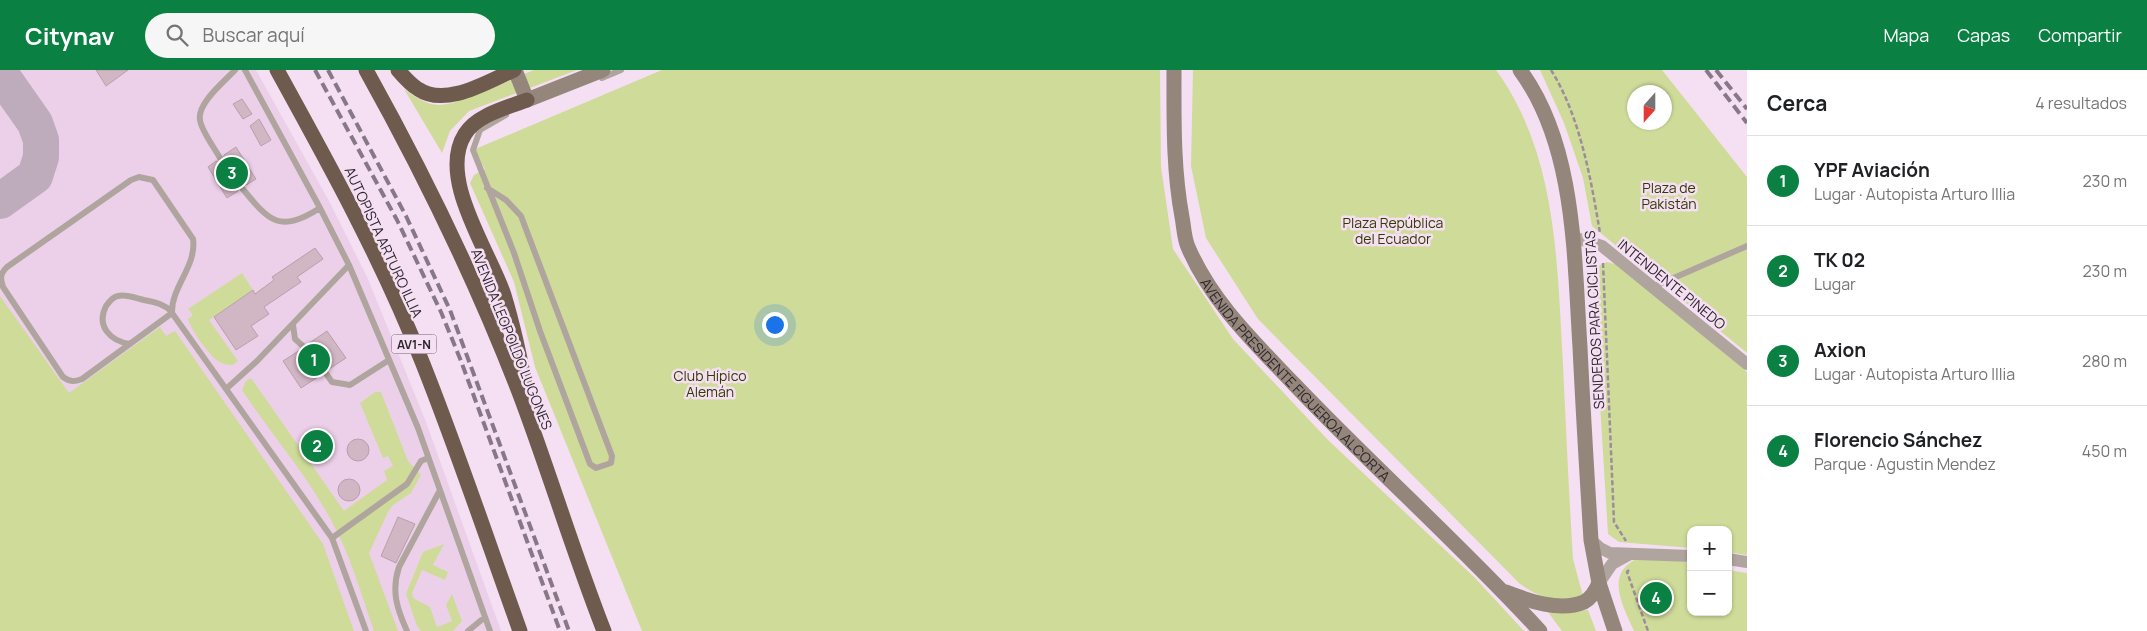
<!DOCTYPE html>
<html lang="es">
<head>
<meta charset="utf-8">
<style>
	:root { --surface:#fff; --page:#f6f6f6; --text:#202124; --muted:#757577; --line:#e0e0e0; --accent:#0b8043 }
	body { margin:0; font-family:Manrope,sans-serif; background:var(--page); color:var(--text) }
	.controls { position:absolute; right:15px; bottom:15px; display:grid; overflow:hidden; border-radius:10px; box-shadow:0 1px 4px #0004 }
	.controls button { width:45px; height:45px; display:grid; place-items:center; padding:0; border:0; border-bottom:1px solid var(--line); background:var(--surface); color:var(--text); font:25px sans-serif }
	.compass { position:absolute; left:1627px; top:15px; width:45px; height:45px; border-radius:50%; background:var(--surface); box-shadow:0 1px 4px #0004; rotate:201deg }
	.you { position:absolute; left:774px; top:254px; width:18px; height:18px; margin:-12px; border:4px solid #fff; border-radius:50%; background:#1a73e8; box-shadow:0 0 0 8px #1a73e833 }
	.badge { display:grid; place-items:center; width:32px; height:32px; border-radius:50%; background:var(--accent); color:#fff; font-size:16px; font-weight:700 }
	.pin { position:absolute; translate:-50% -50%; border:2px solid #fff; box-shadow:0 1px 5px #0006 }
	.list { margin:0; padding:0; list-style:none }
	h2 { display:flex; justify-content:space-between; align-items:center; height:65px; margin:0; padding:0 20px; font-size:21px }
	h2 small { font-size:16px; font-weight:400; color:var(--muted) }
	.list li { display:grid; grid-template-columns:32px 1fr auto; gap:15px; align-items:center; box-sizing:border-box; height:90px; padding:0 20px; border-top:1px solid var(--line) }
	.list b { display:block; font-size:19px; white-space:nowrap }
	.list p { margin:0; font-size:16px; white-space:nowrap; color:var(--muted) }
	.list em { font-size:16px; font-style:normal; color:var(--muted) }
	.icon { flex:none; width:28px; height:28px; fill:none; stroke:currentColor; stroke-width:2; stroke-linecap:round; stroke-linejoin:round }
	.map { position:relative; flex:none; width:1747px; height:561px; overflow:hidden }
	header { display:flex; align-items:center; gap:30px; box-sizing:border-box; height:70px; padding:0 25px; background:var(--accent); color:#fff }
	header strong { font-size:24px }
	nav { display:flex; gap:28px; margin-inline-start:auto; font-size:18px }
	.search { width:350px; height:45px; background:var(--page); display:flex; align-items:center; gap:12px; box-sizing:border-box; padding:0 18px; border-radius:28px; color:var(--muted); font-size:19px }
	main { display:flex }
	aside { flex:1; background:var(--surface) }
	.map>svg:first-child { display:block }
	.built { fill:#ecd0e9 }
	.green { fill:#cfdb99; fill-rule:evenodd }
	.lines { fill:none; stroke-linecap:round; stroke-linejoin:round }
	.taxiway { stroke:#beacbc; stroke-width:36 }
	.building { fill:#d1b6c3; stroke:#b99fab }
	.path { stroke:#9d8d9c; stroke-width:2.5; stroke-dasharray:5 2.5; stroke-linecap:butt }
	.lane { stroke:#b0a59e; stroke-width:6 }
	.street { stroke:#b0a59e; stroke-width:12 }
	.secondary { stroke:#94867b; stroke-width:15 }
	.highway { stroke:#6f5b4d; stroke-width:15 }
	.rail { stroke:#867885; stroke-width:4; stroke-dasharray:10 5; stroke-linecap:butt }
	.labels { text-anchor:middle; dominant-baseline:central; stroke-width:5; stroke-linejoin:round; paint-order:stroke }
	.shield { fill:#f5dff3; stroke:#6a5e68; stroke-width:1 }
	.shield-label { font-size:12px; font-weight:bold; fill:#2e262d }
	.park-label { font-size:14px; fill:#333a00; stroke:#f5dff3 }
	.street-label { font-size:14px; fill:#2e262d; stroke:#f5dff3 }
</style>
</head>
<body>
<header>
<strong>Citynav</strong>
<div class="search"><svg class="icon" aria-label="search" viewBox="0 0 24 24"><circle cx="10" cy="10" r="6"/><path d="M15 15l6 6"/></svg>Buscar aquí</div>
<nav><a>Mapa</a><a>Capas</a><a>Compartir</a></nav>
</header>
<main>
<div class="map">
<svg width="1747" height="561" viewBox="0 0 1747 561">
	<rect width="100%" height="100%" fill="#f5dff3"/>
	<path class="built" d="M0,0H256L329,131L368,209L426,352L501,561H0Z"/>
	<path class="green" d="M534,0H577L469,41L450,61L442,83L404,19C414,26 426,35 439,35C460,35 512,9 534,0Z
		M662,0H1160L1161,97L1173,179L1233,269L1328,370L1475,508L1524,561H642L535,297L514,212L470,113L474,105L485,99L473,80Z
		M1193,0H1496C1558,85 1557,195 1563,295C1566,360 1569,424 1573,489L1583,526C1560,533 1538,528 1519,513L1258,249L1206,168L1191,96Z
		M1540,0H1662L1747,107V283L1592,156L1583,108L1564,53ZM1634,22H1664V52H1634Z
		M1607,192L1618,195L1747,302V485L1728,482V460H1691V478L1619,472L1608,464L1592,204L1600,195Z
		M242,203L253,220L209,250L238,291L233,295C228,295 222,294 218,291C208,284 191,260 188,249L193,245L188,239Z
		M0,226L69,323L160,257L166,266L175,261L323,474L354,561H0Z
		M251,308L344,441L387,410L384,401L393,396L388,386L383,388L360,333L375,322H381L408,391L421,405L411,423L393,435L388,442L369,483L398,561H374C361,524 350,484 331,450C306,404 271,364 242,320L246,311Z
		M444,474L433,495L448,502L445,510L422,500L412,523L413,528L430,537L437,557L452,551L446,535L452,524L462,551L453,561H421L417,556L406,524L423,482Z
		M1644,486L1691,493V542H1728V500L1747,503V561H1634C1621,532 1603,500 1644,486Z
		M1588,540L1596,561H1562L1548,542Z"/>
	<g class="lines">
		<path class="taxiway" d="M0,3L35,53L41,70V87L35,106L0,131"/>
	</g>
	<path class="building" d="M96,0H128L106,16Z
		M242,29L252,44L243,49L233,34Z
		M259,49L271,70L261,76L250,56Z
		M236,77L256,109L246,115L243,113L239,114L238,121L227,128L208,97L216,91L223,92L224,85Z
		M315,178L323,189L297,207L301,212L264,237L269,244L251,256L258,266L236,280L214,247L253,220L255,224L274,210L272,207Z
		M327,261L346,288L329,299L323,298L320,300L321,305L301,318L283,291L300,280L303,282L307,281L308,274Z
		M306 376a11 11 0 1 1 22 0a11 11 0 1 1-22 0Z
		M347 380a11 11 0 1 1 22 0a11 11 0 1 1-22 0Z
		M338 420a11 11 0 1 1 22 0a11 11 0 1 1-22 0Z
		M398,447L415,454L396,493L381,486Z"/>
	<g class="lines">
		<path class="path" d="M1551,0C1580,46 1591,109 1600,163
			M1603,193L1614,452L1626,471
			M1629,500L1627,502L1648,561"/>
		<path class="lane" d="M245,0L320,138L349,195L418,358L490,561
			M602,8L621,0
			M220,88C215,79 201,60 200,50C197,33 225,11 235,0
			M242,118C269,151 279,164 320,138
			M487,118L506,130L521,146L612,386L611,393L596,398L590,394L540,261L514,183L473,80L480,60L506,45
			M1653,217L1747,176
			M172,243L82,309C74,312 70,312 63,307L3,217C0,208 0,204 7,197L131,110L139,107L153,110L193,169C197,196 171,217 172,243L332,468L366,561
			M293,255L295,269L304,277
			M130,274C110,271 96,256 106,236C109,232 112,227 118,226C126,224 136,228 144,230C155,232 164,234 172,242
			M325,302L332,312L350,315L389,290
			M226,319L257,291L349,195
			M332,468L407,414L421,391L428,388
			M407,561C397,539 391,521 399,497L439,422
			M468,561L485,547"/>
		<path class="street" d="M1573,167L1602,176L1747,294
			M1591,470L1600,478L1610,483L1691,486
			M1728,489L1747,492
			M1599,513L1612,494L1630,484"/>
		<g class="secondary">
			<path d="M515,0L527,30L603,0"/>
			<path id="s1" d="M1174,0C1174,50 1173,98 1182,147C1184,157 1184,168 1188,177C1211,231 1254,272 1294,314C1374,398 1461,475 1540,561"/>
			<path d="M1520,0C1576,76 1574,187 1580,277C1583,341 1587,405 1591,470L1599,513L1615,561"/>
			<path d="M1506,522C1529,531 1560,542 1584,532C1592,528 1596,520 1599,513"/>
		</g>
		<path class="highway" d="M277,0C330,96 383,192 423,294C458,382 488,472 520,561
			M366,0C424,104 476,211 519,322C549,401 573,482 604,561
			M398,0C404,7 410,14 418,19C446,38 488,11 514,0
			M527,30C506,38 477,45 465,64C437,108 490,182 504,225C514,258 521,291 527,325"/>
		<path class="rail" d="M315,0L397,150L441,242L461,291L560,561
			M328,0L406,146L450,240L569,561
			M1706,0L1747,53
			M1716,0L1747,39"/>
	</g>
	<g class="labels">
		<rect class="shield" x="391.5" y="264.5" width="45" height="19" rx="4"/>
		<g class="shield-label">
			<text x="414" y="274">AV1-N</text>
		</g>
		<g class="park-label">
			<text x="1669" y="117">Plaza de<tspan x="1669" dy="16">Pakistán</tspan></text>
			<text x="1393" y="152">Plaza República<tspan x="1393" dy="16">del Ecuador</tspan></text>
			<text x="710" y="305">Club Hípico<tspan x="710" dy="16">Alemán</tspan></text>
		</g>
		<g class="street-label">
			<text transform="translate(384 172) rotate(65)">AUTOPISTA ARTURO ILLIA</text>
			<text transform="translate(1672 214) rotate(39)">INTENDENTE PINEDO</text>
			<text transform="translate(1594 250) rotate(-93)">SENDEROS PARA CICLISTAS</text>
			<text transform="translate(512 269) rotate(68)">AVENIDA LEOPOLDO LUGONES</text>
			<text stroke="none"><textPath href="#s1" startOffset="350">AVENIDA PRESIDENTE FIGUEROA ALCORTA</textPath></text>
		</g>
	</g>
</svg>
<div class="controls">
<button>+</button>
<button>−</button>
</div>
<svg class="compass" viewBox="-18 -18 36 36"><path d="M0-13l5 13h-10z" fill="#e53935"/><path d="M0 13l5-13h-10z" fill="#757577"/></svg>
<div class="you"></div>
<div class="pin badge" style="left:314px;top:290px">1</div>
<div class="pin badge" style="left:317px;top:376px">2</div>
<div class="pin badge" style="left:232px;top:103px">3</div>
<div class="pin badge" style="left:1656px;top:528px">4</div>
</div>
<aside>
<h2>Cerca<small>4 resultados</small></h2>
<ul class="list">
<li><span class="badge">1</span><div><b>YPF Aviación</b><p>Lugar · Autopista Arturo Illia</p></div><em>230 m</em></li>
<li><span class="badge">2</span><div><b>TK 02</b><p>Lugar</p></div><em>230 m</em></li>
<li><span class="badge">3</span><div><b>Axion</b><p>Lugar · Autopista Arturo Illia</p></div><em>280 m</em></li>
<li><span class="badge">4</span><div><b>Florencio Sánchez</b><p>Parque · Agustin Mendez</p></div><em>450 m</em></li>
</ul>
</aside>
</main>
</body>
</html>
